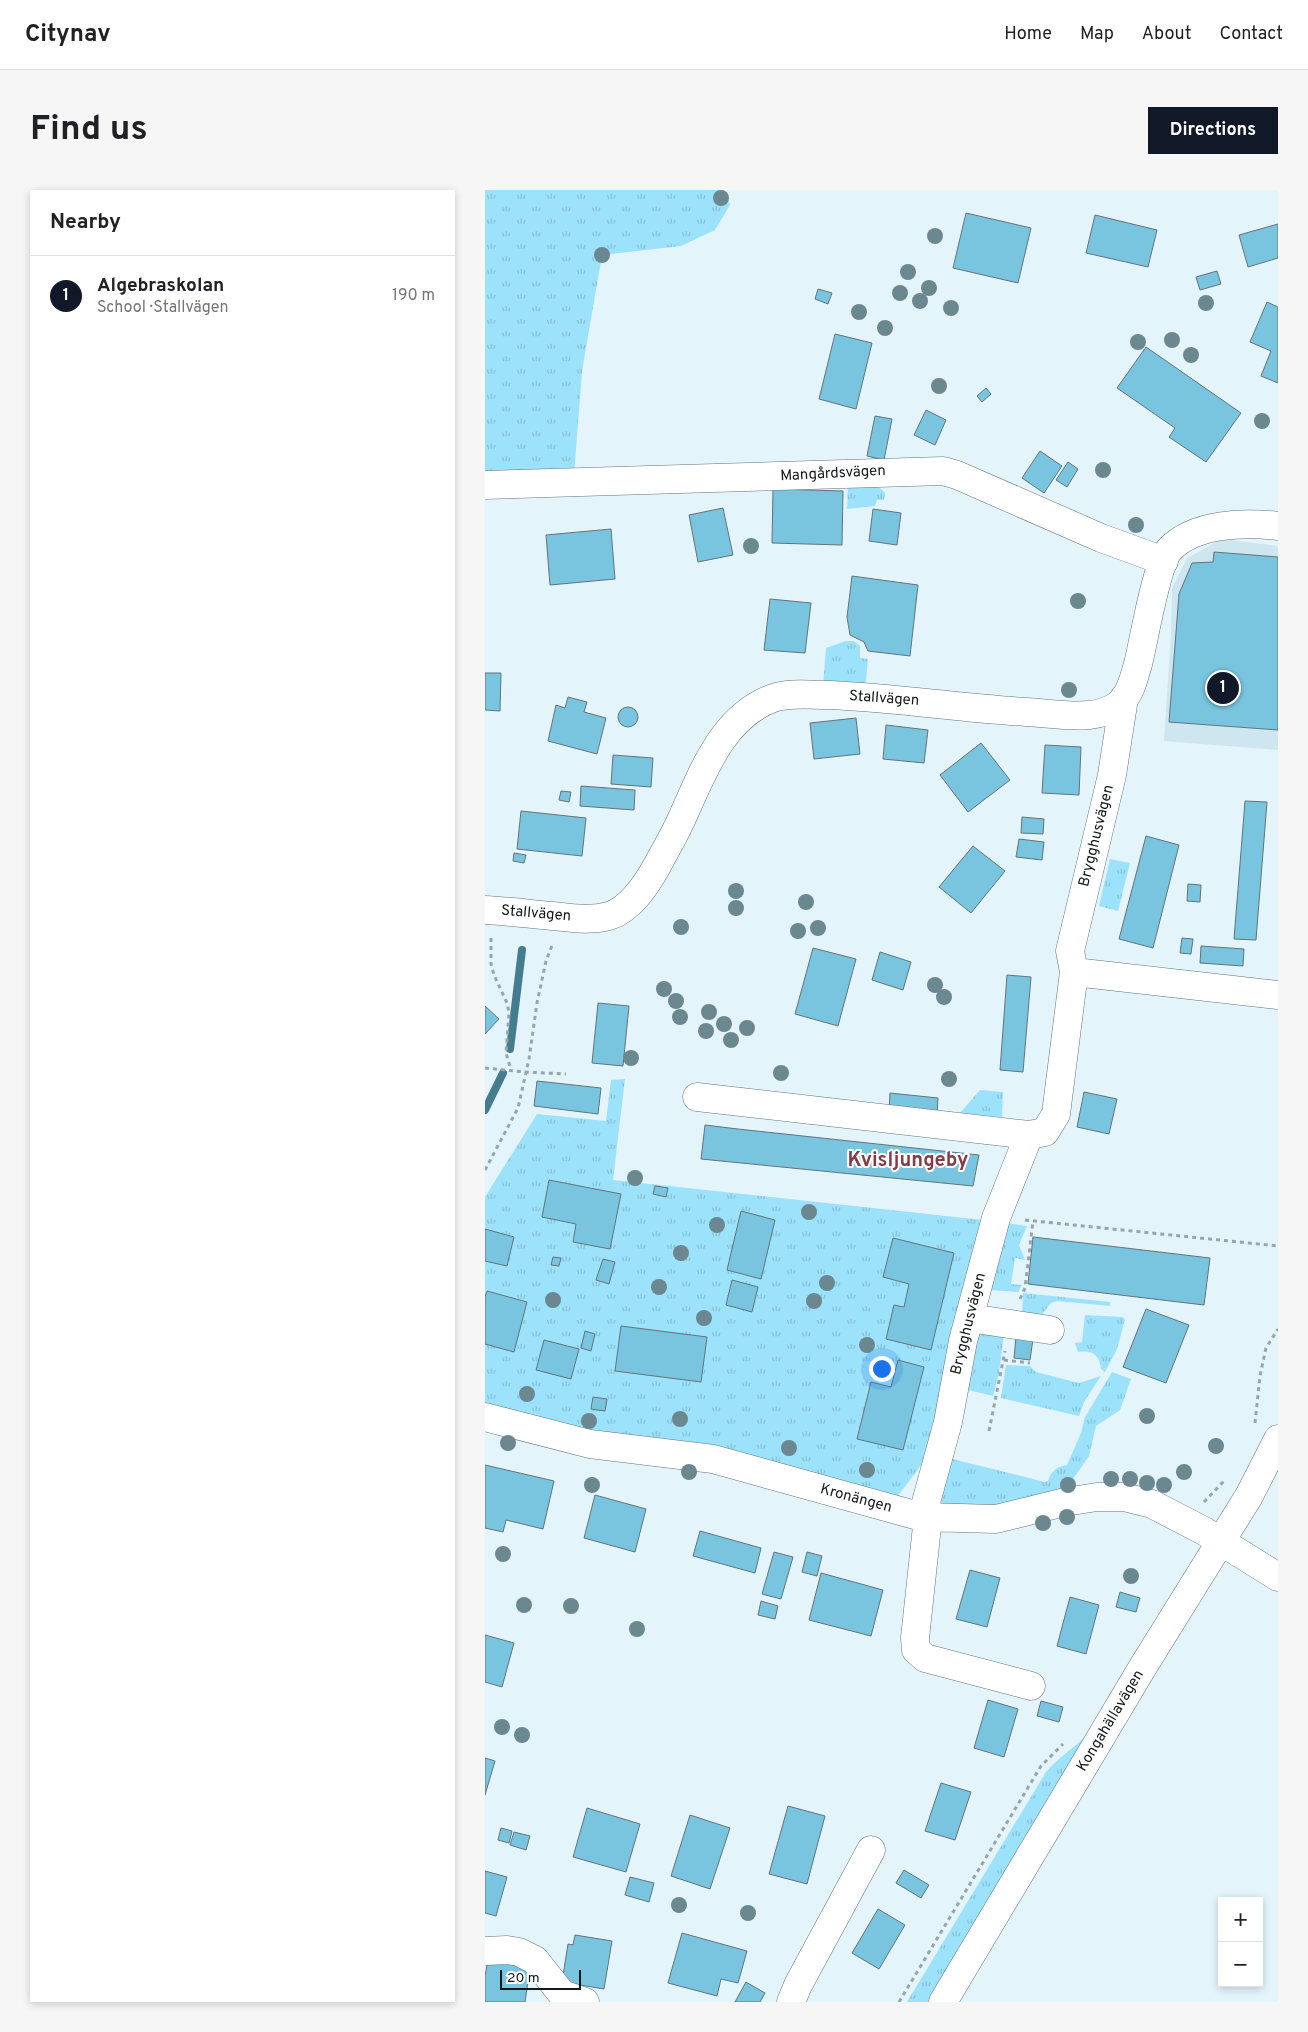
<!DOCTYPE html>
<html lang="en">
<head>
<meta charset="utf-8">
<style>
	:root { --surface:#fff; --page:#f6f6f6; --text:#202124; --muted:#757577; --line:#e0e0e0; --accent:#111827 }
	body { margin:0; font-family:Overpass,sans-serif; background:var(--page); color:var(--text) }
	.controls { position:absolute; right:15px; bottom:15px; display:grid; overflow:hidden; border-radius:0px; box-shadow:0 2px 8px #0003 }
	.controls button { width:45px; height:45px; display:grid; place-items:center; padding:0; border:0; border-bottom:1px solid var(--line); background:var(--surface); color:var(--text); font:25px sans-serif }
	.scale { position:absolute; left:15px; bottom:12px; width:81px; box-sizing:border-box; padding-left:5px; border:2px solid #13191b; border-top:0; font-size:14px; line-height:18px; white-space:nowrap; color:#13191b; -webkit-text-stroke:4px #fefefe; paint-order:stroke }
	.you { position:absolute; left:396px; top:1178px; width:18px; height:18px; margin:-12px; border:4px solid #fff; border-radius:50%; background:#1a73e8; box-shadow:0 0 0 8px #1a73e833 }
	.badge { display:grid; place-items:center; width:32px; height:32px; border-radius:50%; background:var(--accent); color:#fff; font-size:16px; font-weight:700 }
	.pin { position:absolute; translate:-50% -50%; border:2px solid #fff; box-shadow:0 1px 5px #0006 }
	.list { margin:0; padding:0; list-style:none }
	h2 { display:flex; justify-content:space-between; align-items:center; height:65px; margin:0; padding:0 20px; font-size:21px }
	h2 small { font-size:16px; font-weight:400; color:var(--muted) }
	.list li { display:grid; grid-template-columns:32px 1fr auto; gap:15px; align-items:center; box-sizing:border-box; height:80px; padding:0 20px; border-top:1px solid var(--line) }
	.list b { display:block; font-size:19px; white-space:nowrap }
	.list p { margin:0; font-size:16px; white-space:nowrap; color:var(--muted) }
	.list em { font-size:16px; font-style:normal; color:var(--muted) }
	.map { position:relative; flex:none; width:793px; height:1812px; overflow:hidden; border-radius:0px }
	header { display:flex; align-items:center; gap:30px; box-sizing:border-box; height:70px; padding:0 25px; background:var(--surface); border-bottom:1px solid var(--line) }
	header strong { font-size:24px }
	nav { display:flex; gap:28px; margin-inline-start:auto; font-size:18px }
	.intro { display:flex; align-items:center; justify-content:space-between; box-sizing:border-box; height:120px; padding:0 30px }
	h1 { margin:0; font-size:35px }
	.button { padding:12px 22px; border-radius:0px; background:var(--accent); color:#fff; font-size:18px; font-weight:700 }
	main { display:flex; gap:30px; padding:0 30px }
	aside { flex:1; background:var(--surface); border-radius:0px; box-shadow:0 2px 8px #0003 }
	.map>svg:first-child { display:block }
	.built { fill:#cde6ef }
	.grass { fill:url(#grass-tufts) }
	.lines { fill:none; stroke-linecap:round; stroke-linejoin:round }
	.stream { stroke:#457c8e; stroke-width:8 }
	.building { fill:#79c5df; stroke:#647379 }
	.minor-casing { stroke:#65747a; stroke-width:29 }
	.path { stroke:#98a5aa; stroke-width:3; stroke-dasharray:4 4; stroke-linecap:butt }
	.minor { stroke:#fff; stroke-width:28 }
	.tree { fill:#6b8790 }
	.labels { text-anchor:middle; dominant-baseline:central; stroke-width:4; stroke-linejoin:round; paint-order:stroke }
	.street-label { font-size:15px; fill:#13191b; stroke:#fefefe }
	.district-label { font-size:20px; font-weight:bold; fill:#843c47; stroke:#fefefe }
</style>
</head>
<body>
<header>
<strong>Citynav</strong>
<nav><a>Home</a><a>Map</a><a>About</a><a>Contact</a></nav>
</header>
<div class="intro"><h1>Find us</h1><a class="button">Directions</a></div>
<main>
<aside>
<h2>Nearby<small></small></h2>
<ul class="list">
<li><span class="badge">1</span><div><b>Algebraskolan</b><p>School · Stallvägen</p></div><em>190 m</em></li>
</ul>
</aside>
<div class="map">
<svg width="793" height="1812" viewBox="0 0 793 1812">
	<defs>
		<pattern id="grass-tufts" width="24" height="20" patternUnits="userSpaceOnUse" patternTransform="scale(1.25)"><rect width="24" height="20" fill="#9ce2fa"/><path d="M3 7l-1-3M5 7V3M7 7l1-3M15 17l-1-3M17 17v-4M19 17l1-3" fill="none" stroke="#86c1d6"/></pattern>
	</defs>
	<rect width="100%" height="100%" fill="#e3f4fb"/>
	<path class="built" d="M737,349L793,356V560L679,551L686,445L687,398L702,368Z"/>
	<path class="grass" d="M0,0H239L245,15L230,40L196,56L117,65L97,181L89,285L0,282Z
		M363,295L394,297L400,303L399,310H392L390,316L362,319Z
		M361,451H369L375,456V468L383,469L381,491L375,500L338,497L341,458Z
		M625,669L645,673L633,721L614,716Z
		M140,889L128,990L498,1030L440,1270L412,1307L156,1251L0,1219V1007L52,924L121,931L126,890Z
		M495,900L518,902L517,927L475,923Z
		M520,1033L542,1036L534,1055L540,1070L530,1068L526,1094L537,1095L533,1102L505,1100Z
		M538,1103L625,1112V1116L572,1111L566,1113L554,1128H537Z
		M600,1125L637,1127L640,1129L632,1159L620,1182L616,1179C614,1165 608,1160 593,1162L590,1153L597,1152Z
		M492,1140L519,1143L514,1183L508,1206L479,1199Z
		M521,1175L545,1176L551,1182L594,1193L616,1186L599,1212L594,1226L516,1208Z
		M627,1182L646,1189L635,1220L611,1236L604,1266L581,1299L506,1321L459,1315L455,1311L463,1268L560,1292L563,1291C566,1280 572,1277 582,1275L596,1243L600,1227Z
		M599,1548L593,1561L443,1812H422L561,1582C572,1569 586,1560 599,1548Z"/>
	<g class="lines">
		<path class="stream" d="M25,859L37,760
			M0,920L18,883"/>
	</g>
	<path class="building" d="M481,23L546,38L533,93L468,78Z
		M610,25L672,40L663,77L601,63Z
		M793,34V68L763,77L754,45Z
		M732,81L736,94L715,100L711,87Z
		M333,99L347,103L343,114L330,109Z
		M782,112L793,117V193L776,186L786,161L765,152Z
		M350,144L387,153L371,219L334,209Z
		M661,157L756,223L721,272L684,247L690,238L632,198Z
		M501,198L506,204L497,212L492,206Z
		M441,220L461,230L450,255L429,245Z
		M390,226L407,229L399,270L382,266Z
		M555,261L577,276L559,303L537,288Z
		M583,272L593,279L582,297L571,290Z
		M288,299L358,301L357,355L287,353Z
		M238,318L248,365L213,372L204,325Z
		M388,319L416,323L412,355L384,351Z
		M126,339L130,389L65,395L61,345Z
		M729,362L793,367V540L684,532L694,404L707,373L728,372Z
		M367,386L433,395L425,466L383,461L379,452L365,445L362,427Z
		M285,409L326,413L320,463L279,460Z
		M0,483H16L15,521L0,520Z
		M83,507L102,512L99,522L121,528L112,564L63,551L71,515L80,518Z
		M133 527a10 10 0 1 1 20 0a10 10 0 1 1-20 0Z
		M371,528L375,564L329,569L325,533Z
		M401,535L443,540L439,573L398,569Z
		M496,553L525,590L483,622L455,585Z
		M560,555L596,557L594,605L557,603Z
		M128,565L168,568L166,597L126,594Z
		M96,596L150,600L149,620L95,616Z
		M76,601L86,602L84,612L74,610Z
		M760,611L782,612L771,750L749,749Z
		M36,621L101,628L97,666L32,659Z
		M537,627L559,629L558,644L536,643Z
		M661,646L694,655L668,758L634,749Z
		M534,649L559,652L557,670L531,667Z
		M488,656L520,681L486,723L454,697Z
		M29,663L41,665L39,673L28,671Z
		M703,694L716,695L715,712L702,711Z
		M697,748L708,749L706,764L695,763Z
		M716,756L759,759L758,776L715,773Z
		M328,758L371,769L353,836L310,824Z
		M395,762L426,772L418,800L387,790Z
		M522,785L546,787L538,882L515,880Z
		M113,813L144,816L138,876L107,873Z
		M0,816L14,829L0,844Z
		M52,891L116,898L113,924L49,916Z
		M599,902L632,909L624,944L592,937Z
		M405,903L453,908L452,925L404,921Z
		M220,935L253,939L494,965L488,996L216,969Z
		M64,990L136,1004L125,1059L88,1052L91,1034L57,1027Z
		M170,996L183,998L181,1007L168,1004Z
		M256,1021L290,1030L276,1089L242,1080Z
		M0,1039L29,1047L22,1076L0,1071Z
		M548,1047L725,1068L719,1115L543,1094Z
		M408,1048L469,1063L446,1160L401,1149L409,1115L419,1117L424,1094L398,1087Z
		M68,1067L76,1068L74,1076L66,1075Z
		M118,1069L130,1072L124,1094L111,1090Z
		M247,1090L273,1097L267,1122L241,1115Z
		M2,1101L42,1112L29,1162L0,1154V1107Z
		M661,1119L704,1135L681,1193L638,1177Z
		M136,1136L222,1147L216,1192L130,1181Z
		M100,1141L110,1144L106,1161L96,1158Z
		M531,1147L548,1149L545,1170L529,1168Z
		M59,1150L94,1159L86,1189L51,1180Z
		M413,1170L439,1177L418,1260L372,1249L386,1192L406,1197Z
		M108,1207L122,1209L120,1221L106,1219Z
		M0,1275L69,1291L58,1339L21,1330L18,1342L0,1338Z
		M110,1305L161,1319L150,1362L99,1348Z
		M215,1341L276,1358L270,1383L208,1366Z
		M289,1362L308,1367L296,1409L277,1404Z
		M322,1362L337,1366L332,1386L317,1382Z
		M485,1380L515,1388L502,1437L471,1429Z
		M336,1383L398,1400L386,1446L324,1430Z
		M635,1402L655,1408L651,1422L631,1417Z
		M585,1407L614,1415L601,1464L572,1456Z
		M276,1411L293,1416L290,1429L273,1425Z
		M0,1445L29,1453L17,1497L0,1492Z
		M503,1510L533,1519L519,1567L489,1558Z
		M556,1511L578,1517L574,1532L552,1526Z
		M0,1568L10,1571L0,1605Z
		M456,1593L486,1602L470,1650L440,1641Z
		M303,1616L340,1626L322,1694L284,1684Z
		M102,1618L155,1634L141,1682L88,1667Z
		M205,1625L245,1638L225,1699L186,1686Z
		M16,1638L27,1641L24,1653L13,1650Z
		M29,1642L45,1646L41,1660L25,1655Z
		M419,1680L444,1695L436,1708L411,1693Z
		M0,1681L22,1687L11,1726L0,1723Z
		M145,1687L169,1693L164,1712L140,1705Z
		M393,1719L420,1735L394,1779L367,1763Z
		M197,1743L262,1761L253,1793L236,1789L232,1806L183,1793Z
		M90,1745L127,1751L119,1799L77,1792L83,1754L88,1755Z
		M3,1770L45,1778L40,1812H0V1786Z
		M261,1792L280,1803L275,1812H250Z"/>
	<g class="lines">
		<g class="minor-casing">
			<path id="minor" d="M0,295L458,281L472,285L616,348L679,371
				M0,720C22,721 45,724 67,726C86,728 105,731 124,726C146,719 162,694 173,674C181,659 190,644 197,628C218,582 237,527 288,508C305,502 327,505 345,505C411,508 476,518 541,522C561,523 584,527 604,525C613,524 625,521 633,515C645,506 649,488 653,474C659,451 671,374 685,359C710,333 760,332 793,336
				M589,782L793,805
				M212,907L544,945
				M484,1128L565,1140
				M0,1227L105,1254L228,1269L437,1327L511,1329L580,1312L612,1307H639L667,1314L719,1341L793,1387
				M437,1327L463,1232L478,1151L511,1028L544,945L560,942L571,924L589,782L585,761L627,585L639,508
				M443,1327L430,1448L431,1460L440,1468L546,1496
				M0,1761L22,1760L34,1762L50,1770L77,1804L100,1812
				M306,1812L313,1795L386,1660
				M458,1812L659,1475L764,1306L793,1249"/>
		</g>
		<path class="path" d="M6,748V774L9,785L22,813L24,823L21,863L26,880
			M0,878L39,882L81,884
			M0,980L33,918L44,869L52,813L61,771L68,753
			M540,1030L793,1056
			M535,1109L540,1098L548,1031
			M519,1170L545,1173
			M770,1233L775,1186L781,1158L793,1139
			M504,1241L520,1161
			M719,1312L739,1291
			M414,1812L556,1576L578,1554"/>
		<use href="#minor" class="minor"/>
	</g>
	<g class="tree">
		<circle cx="236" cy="8" r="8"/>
		<circle cx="450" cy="46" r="8"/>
		<circle cx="117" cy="65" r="8"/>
		<circle cx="423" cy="82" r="8"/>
		<circle cx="444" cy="98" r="8"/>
		<circle cx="415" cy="103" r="8"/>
		<circle cx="435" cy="111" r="8"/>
		<circle cx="721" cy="113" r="8"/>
		<circle cx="466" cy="118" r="8"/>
		<circle cx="374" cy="122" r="8"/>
		<circle cx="400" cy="138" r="8"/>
		<circle cx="687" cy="150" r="8"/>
		<circle cx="653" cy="152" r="8"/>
		<circle cx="706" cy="165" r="8"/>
		<circle cx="454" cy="196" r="8"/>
		<circle cx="777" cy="231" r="8"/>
		<circle cx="618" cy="280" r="8"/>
		<circle cx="651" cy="335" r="8"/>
		<circle cx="266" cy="356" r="8"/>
		<circle cx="593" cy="411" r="8"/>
		<circle cx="584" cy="500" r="8"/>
		<circle cx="251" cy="701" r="8"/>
		<circle cx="321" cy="712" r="8"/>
		<circle cx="251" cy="718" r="8"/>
		<circle cx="196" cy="737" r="8"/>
		<circle cx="333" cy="738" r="8"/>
		<circle cx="313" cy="741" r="8"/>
		<circle cx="450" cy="795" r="8"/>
		<circle cx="179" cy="799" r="8"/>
		<circle cx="459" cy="807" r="8"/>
		<circle cx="191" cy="811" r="8"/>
		<circle cx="224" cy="822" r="8"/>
		<circle cx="195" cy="827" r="8"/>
		<circle cx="239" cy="834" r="8"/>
		<circle cx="262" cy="838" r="8"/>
		<circle cx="221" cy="841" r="8"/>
		<circle cx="246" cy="850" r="8"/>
		<circle cx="146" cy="868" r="8"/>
		<circle cx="296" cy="883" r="8"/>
		<circle cx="464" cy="889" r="8"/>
		<circle cx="150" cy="988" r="8"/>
		<circle cx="324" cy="1022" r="8"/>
		<circle cx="232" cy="1035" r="8"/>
		<circle cx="196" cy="1063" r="8"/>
		<circle cx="342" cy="1093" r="8"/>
		<circle cx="174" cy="1097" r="8"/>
		<circle cx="68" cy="1110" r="8"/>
		<circle cx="329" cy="1111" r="8"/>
		<circle cx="219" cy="1128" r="8"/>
		<circle cx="382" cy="1155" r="8"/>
		<circle cx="42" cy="1204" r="8"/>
		<circle cx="662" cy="1226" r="8"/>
		<circle cx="195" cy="1229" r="8"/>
		<circle cx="104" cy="1231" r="8"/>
		<circle cx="23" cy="1253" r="8"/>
		<circle cx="731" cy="1256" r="8"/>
		<circle cx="304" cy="1258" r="8"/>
		<circle cx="382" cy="1280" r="8"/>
		<circle cx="204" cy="1282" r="8"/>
		<circle cx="699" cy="1282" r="8"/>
		<circle cx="626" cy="1289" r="8"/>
		<circle cx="645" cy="1289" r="8"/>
		<circle cx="662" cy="1293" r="8"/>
		<circle cx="107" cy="1295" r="8"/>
		<circle cx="583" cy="1295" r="8"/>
		<circle cx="679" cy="1295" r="8"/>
		<circle cx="582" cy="1327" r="8"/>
		<circle cx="558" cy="1333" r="8"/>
		<circle cx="18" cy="1364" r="8"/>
		<circle cx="646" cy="1386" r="8"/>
		<circle cx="39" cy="1415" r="8"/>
		<circle cx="86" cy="1416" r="8"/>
		<circle cx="152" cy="1439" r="8"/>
		<circle cx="17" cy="1537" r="8"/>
		<circle cx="37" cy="1545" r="8"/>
		<circle cx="194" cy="1715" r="8"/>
		<circle cx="263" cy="1723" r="8"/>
	</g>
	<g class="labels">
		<g class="street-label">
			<text transform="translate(348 284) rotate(-3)">Mangårdsvägen</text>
			<text transform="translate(399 509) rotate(4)">Stallvägen</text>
			<text transform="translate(612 646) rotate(-76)">Brygghusvägen</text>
			<text transform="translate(51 724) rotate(5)">Stallvägen</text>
			<text transform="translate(484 1134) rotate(-76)">Brygghusvägen</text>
			<text transform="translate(371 1309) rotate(15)">Kronängen</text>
			<text transform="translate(626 1531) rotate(-59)">Kongahällavägen</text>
		</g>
		<g class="district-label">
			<text x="423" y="971">Kvisljungeby</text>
		</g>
	</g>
</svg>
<div class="controls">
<button>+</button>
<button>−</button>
</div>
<div class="scale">20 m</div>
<div class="you"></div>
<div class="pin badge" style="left:738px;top:498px">1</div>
</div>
</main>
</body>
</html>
